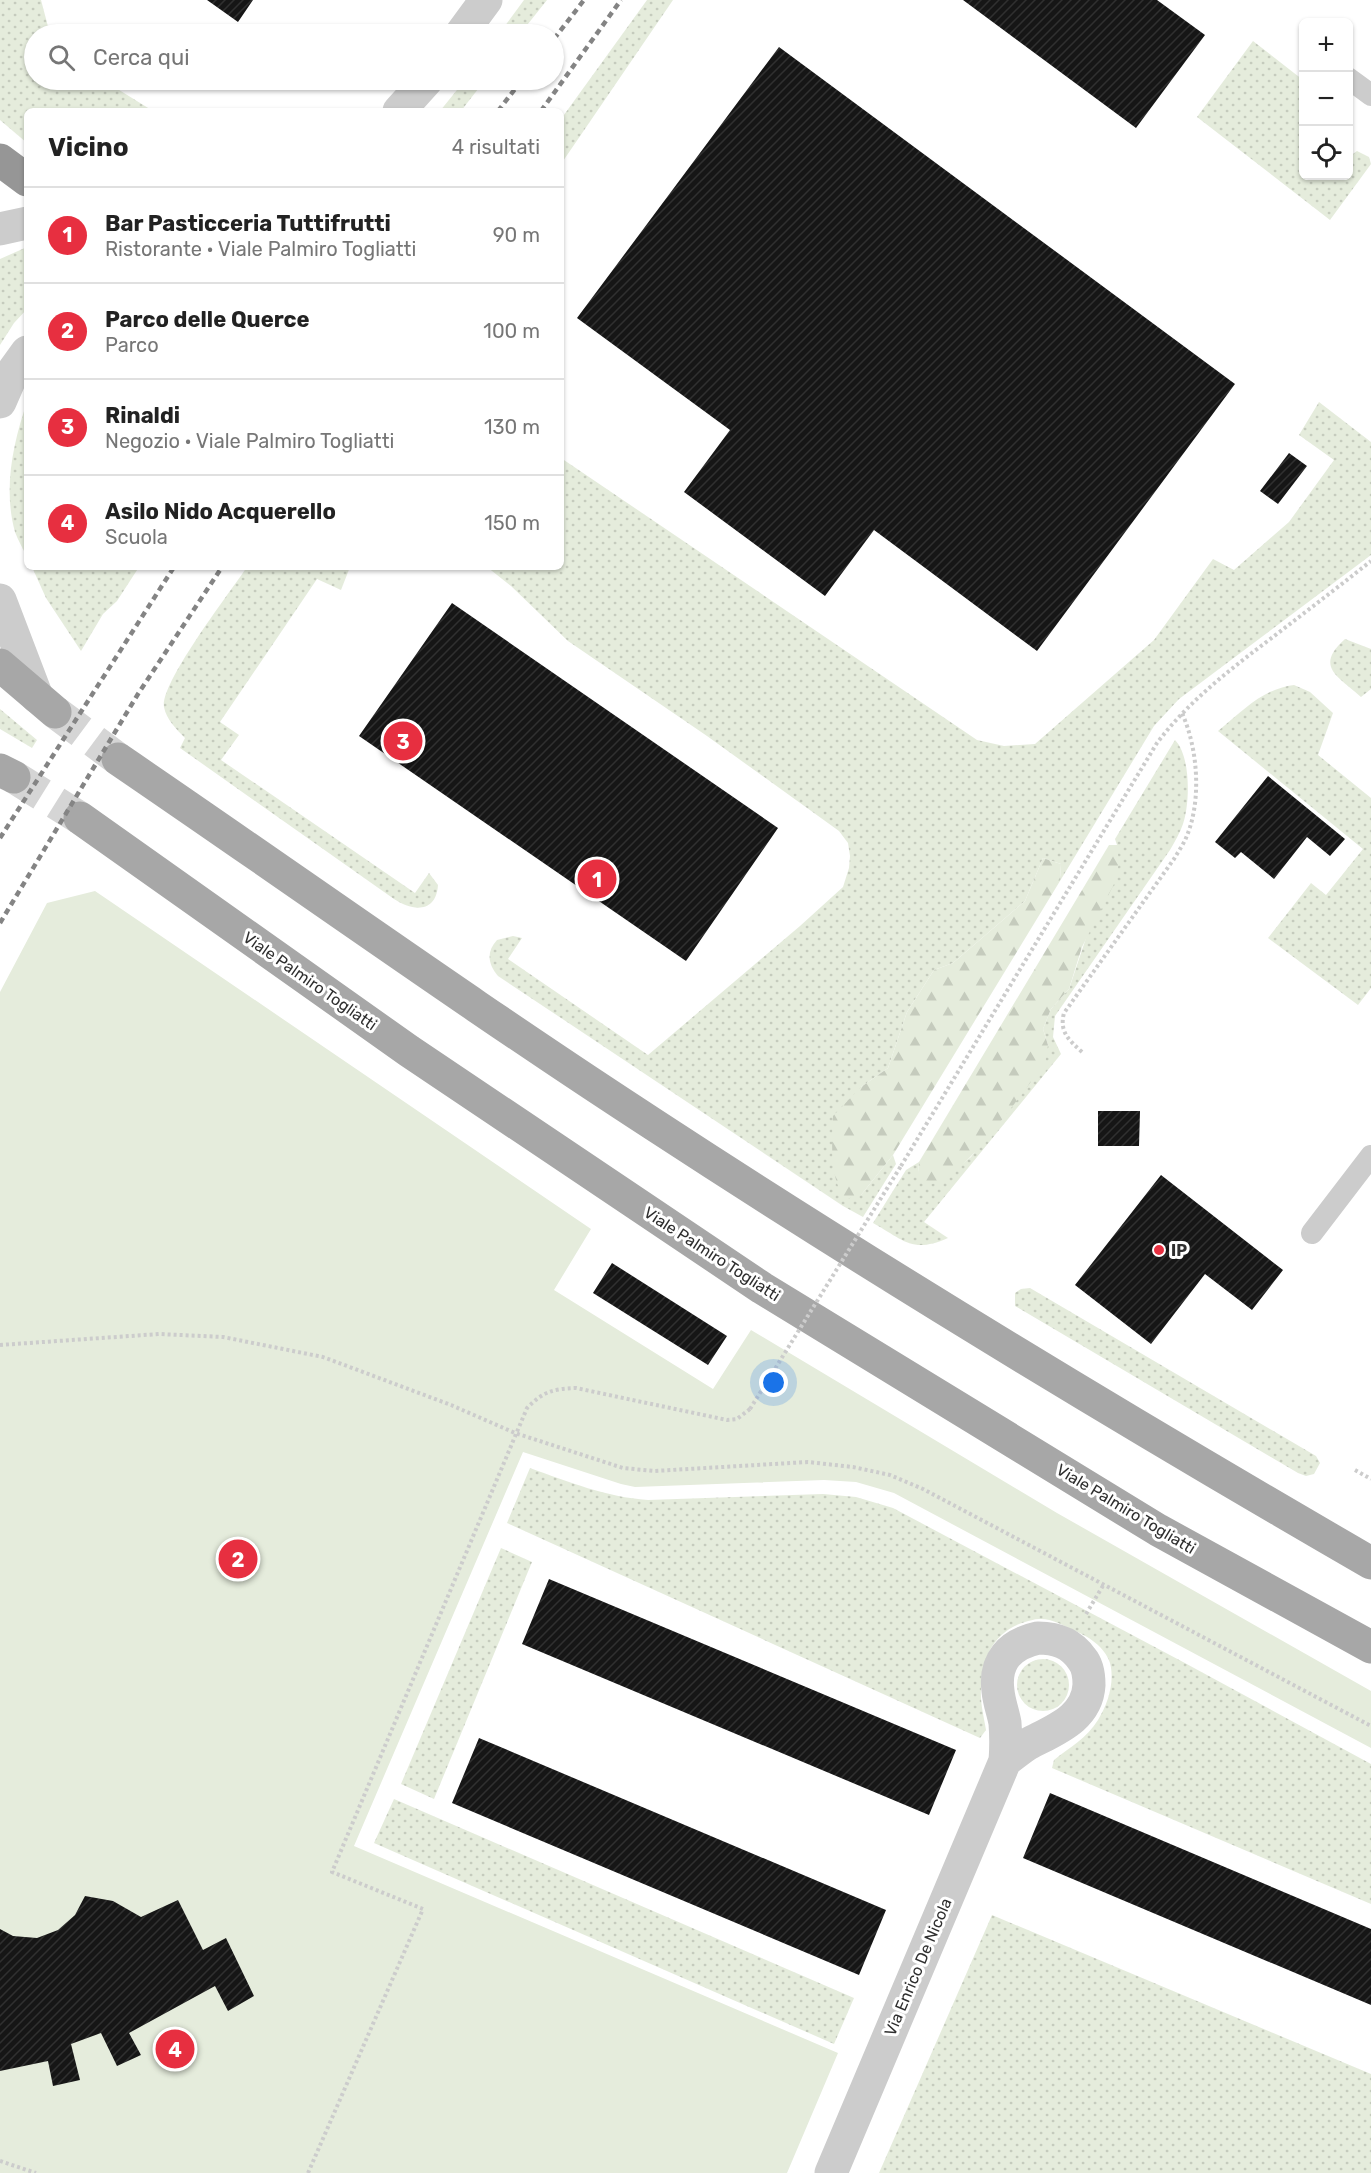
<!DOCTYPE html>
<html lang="it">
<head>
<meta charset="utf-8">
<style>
	:root { --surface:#fff; --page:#f2f2f2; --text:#222; --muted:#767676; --line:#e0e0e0; --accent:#e72f40 }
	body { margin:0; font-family:Rubik,sans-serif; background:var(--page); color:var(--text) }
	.controls { position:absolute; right:18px; top:18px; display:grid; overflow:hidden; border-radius:9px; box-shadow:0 2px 4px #0004 }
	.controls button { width:54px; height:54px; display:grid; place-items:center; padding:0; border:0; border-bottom:2px solid var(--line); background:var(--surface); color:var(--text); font:30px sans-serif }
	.you { position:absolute; left:774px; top:1383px; width:21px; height:21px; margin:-15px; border:4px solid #fff; border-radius:50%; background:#1a73e8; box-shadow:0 0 0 9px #1a73e833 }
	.badge { display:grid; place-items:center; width:39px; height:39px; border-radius:50%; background:var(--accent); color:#fff; font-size:20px; font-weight:700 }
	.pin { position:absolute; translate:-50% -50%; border:3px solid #fff; box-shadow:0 2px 6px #0006 }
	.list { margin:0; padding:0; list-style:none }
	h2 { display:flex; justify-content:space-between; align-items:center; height:78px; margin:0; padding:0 24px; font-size:26px }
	h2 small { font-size:20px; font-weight:400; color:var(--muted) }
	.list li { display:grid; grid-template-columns:39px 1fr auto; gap:18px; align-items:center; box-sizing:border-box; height:96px; padding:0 24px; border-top:2px solid var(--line) }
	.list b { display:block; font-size:22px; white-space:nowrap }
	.list p { margin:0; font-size:20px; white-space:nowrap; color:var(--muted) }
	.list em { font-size:20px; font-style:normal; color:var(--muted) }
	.icon { flex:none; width:33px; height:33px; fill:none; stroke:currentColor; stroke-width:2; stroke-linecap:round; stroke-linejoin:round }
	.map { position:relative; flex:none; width:1371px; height:2173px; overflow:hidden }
	.search { position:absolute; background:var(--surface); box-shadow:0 2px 4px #0004; left:24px; top:24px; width:540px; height:66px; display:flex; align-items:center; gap:15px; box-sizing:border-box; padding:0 21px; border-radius:33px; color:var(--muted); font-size:22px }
	.panel { position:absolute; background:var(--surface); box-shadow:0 2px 4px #0004; left:24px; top:108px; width:540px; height:462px; border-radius:9px }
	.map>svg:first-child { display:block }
	.grass { fill:url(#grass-dots) }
	.forest { fill:url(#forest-firs) }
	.park { fill:#e5ecdc }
	.building { fill:url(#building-hatch) }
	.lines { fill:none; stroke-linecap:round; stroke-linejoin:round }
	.primary-tunnel { stroke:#d5d5d5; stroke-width:33; stroke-dasharray:33 16; stroke-linecap:butt }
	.path { stroke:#ccc; stroke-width:4; stroke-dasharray:3 3; stroke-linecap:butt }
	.service { stroke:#ccc; stroke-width:22 }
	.minor { stroke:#ccc; stroke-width:33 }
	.primary { stroke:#a7a7a7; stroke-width:33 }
	.motorway { stroke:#969696; stroke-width:33 }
	.rail { stroke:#848484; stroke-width:4.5; stroke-dasharray:6 4.5; stroke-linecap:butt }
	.path-bridge { stroke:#ccc; stroke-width:4; stroke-dasharray:3 3; stroke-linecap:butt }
	.poi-dot { fill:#e72f40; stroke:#fff; stroke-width:2 }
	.labels { text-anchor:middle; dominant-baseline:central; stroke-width:6; stroke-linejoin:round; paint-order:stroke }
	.street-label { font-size:16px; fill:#2f2f2f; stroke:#fff }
	.poi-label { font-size:16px; font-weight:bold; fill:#2f2f2f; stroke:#fff; text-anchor:start }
</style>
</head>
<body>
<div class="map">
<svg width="1371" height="2173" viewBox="0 0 1371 2173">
	<defs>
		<pattern id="grass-dots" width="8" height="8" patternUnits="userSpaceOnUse" patternTransform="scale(1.5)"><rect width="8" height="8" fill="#e5ecdc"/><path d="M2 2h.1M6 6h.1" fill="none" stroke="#c5cbbd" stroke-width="1.8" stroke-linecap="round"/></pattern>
		<pattern id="forest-firs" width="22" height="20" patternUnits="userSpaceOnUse" patternTransform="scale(1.5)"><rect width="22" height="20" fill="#e5ecdc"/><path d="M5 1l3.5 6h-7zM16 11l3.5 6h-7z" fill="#c5cbbd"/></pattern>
		<pattern id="building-hatch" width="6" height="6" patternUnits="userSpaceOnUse" patternTransform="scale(1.5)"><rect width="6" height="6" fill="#161616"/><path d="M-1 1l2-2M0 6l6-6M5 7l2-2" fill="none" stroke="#303030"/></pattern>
	</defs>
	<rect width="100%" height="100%" fill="#fff"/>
	<path class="grass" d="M0,0H41L50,34H34V80H103L153,111H27V143L0,120Z
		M524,0H547L520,34H499Z
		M647,0H673L561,164V119Z
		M1253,41L1303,80L1304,176H1348C1348,164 1347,157 1357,151L1369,157L1371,164L1330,220L1197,117Z
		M465,80H485L461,111H440Z
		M27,247V309L14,323L0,345V259Z
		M27,402V557C23,549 18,540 15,532C3,489 13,443 27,402Z
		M1319,402L1371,442V555L1179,699L1154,726L1060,881L1061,864L1043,858L1025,901L953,963L934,970L907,1012L888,1068L861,1087V1195L893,1155L896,1164L863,1217L843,1206L498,976C488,964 486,952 497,940L513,936L522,938L508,959L648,1055L800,926L843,887L849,868L850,856L848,843L839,831L707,736L568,641L511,586L487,567H561V458L977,740L1004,746L1035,744L1154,640L1213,559L1234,570L1289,522L1334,460L1299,435Z
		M32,567H139L117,601L103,614L81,651L46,598Z
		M247,567H350L341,590L317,579L220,722L239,735L221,760L415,893L429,873L438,885C436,914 412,911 394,899L180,748L185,738C177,730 166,719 164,707C160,683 231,591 247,567Z
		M1345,639L1371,649V689L1361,697C1338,676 1314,667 1345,639Z
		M1294,685L1310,692L1333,713L1318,755L1371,798V988L1358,1005L1268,938L1311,883L1326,895L1363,849L1218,731C1243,711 1262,689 1294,685Z
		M0,709L37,740L32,748L0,729Z
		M1175,740C1191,756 1190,804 1183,824C1180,833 1175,841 1170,850L1055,1016L1053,1037L1061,1054L924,1222L948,1238C912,1254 904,1240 873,1223L906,1170L919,1162L918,1172L945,1178L971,1157L1048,1045L1043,1029L1051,1009L1069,989L1117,845L1115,839Z
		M1030,1288L1316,1456L1320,1463L1314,1474L1306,1476L1298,1473L1015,1306V1293L1021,1289Z
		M530,1468C569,1482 606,1497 648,1500L823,1494L856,1497L893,1508L1183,1662L1371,1764V1904L1052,1768L1054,1760C1070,1747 1087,1738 1098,1720C1108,1704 1115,1682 1110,1663C1105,1647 1088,1636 1073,1630C1063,1625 1050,1618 1039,1619C1034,1619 1029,1621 1025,1622C994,1631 981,1659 981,1689C980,1703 984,1717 986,1730L980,1738L507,1523Z
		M501,1548L532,1562L434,1799L401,1784Z
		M1017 1685a26 26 0 1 1 52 0a26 26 0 1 1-52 0Z
		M394,1799L854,1998L834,2044L374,1843Z
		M992,1915L1371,2074V2173H879Z"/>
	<path class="forest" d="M1109,845H1117L1119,863L1114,884L1082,947L1069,989L1051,1009L1043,1029L1048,1045L1045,1063C1026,1087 961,1183 931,1184C928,1184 925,1182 922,1181L918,1172L919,1162Z
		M1043,858L1061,864L1060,881L893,1155L861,1195L846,1199C829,1181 832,1140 833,1116L861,1087L888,1068L907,1012L934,970L953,963L1025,901Z"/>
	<path class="park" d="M95,891L591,1229L554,1290L713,1389L751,1330L1057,1513L1371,1691V1748L894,1493L856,1482L824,1480L635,1487L621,1484L523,1452L354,1846L838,2053L787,2173H0V992L47,903Z"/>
	<path class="building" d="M207,0H253L238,22Z
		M963,0H1157L1205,35L1136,128Z
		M779,47L1235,384L1037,651L874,530L825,596L684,492L730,430L577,318Z
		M1289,453L1307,466L1278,504L1260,491Z
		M452,603L778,828L686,961L359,736Z
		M1268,776L1345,839L1330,856L1307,837L1274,879L1241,852L1235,858L1215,842Z
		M1098,1111H1140L1139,1146H1098Z
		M1161,1175L1283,1270L1252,1310L1205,1274L1151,1344L1075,1285Z
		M612,1263L727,1336L708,1365L593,1293Z
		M549,1579L956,1750L929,1815L522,1644Z
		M479,1738L886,1910L859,1975L452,1803Z
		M1050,1793L1371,1929V2005L1023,1858Z
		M85,1896L113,1901L141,1917L178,1900L203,1950L226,1938L254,1996L228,2011L215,1986L129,2033L141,2055L117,2066L101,2033L71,2044L80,2080L53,2086L48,2061L0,2071V1929L13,1936L37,1938L58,1930L75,1915Z"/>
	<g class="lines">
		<path class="primary-tunnel" d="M55,712L118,759
			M14,777L80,818"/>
		<path class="path" d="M1082,1052C1069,1040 1059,1032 1064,1013L1174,859C1178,852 1183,845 1186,838C1202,801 1198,749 1182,713
			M901,1166L1157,743C1188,702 1228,671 1269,640C1303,614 1337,588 1371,561
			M0,1345L159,1334L223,1337L323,1357L451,1405L515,1433L623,1468L654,1471L808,1462L853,1467L890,1475L923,1489L1371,1726
			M1355,1470L1371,1479
			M1086,1614L1104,1584
			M0,2161L36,2173
			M308,2173L423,1909L332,1872L527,1408C544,1391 553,1389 576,1388L727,1420L737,1419L750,1409"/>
		<path class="service" d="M1348,78L1371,95
			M1312,1233L1371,1156"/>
		<path class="minor" d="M461,34L486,0
			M399,111L427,80
			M0,229L27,223
			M0,402L14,370L27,352
			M0,600L37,697
			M1038,1638C1056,1638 1071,1643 1082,1659C1088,1666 1089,1676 1089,1685C1087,1719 1054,1730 1028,1744C1020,1749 1013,1755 1005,1761C1006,1748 1006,1736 1005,1723C1003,1712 999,1702 998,1691C994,1661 1010,1644 1038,1638Z
			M831,2173L1005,1761"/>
		<path class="primary" d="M0,665L55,712
			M118,759C297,881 474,1008 656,1126C890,1279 1129,1423 1371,1563
			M0,770L14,777
			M80,818L409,1051L762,1288L1158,1530L1371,1647"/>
		<path class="motorway" d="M0,160L27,180"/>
		<path class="rail" d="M554,39L584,0
			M498,111L522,80
			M541,111L621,0
			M0,838L174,567
			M0,923L138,694L222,567"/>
		<path class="path-bridge" d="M750,1409L901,1166"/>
	</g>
	<circle class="poi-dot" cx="1159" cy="1250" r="6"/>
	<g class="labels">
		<g class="street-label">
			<text transform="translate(310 981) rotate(35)">Viale Palmiro Togliatti</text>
			<text transform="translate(712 1254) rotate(33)">Viale Palmiro Togliatti</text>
			<text transform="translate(1126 1509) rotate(31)">Viale Palmiro Togliatti</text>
			<text transform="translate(918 1967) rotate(-67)">Via Enrico De Nicola</text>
		</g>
		<g class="poi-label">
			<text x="1171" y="1250">IP</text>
		</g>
	</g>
</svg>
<div class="controls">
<button>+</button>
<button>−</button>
<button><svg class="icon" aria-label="locate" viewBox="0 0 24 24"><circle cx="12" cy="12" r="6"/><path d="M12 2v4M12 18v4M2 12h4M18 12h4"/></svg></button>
</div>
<div class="you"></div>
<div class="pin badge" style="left:597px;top:879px">1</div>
<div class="pin badge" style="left:238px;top:1559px">2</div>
<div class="pin badge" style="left:403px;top:741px">3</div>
<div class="pin badge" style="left:175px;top:2049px">4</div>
<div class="search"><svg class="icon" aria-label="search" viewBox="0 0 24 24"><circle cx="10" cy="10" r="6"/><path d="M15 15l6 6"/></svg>Cerca qui</div>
<section class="panel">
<h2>Vicino<small>4 risultati</small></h2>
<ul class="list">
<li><span class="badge">1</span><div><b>Bar Pasticceria Tuttifrutti</b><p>Ristorante · Viale Palmiro Togliatti</p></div><em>90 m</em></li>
<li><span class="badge">2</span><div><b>Parco delle Querce</b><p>Parco</p></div><em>100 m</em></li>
<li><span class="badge">3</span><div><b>Rinaldi</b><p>Negozio · Viale Palmiro Togliatti</p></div><em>130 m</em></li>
<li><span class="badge">4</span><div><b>Asilo Nido Acquerello</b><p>Scuola</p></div><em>150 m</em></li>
</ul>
</section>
</div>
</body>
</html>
